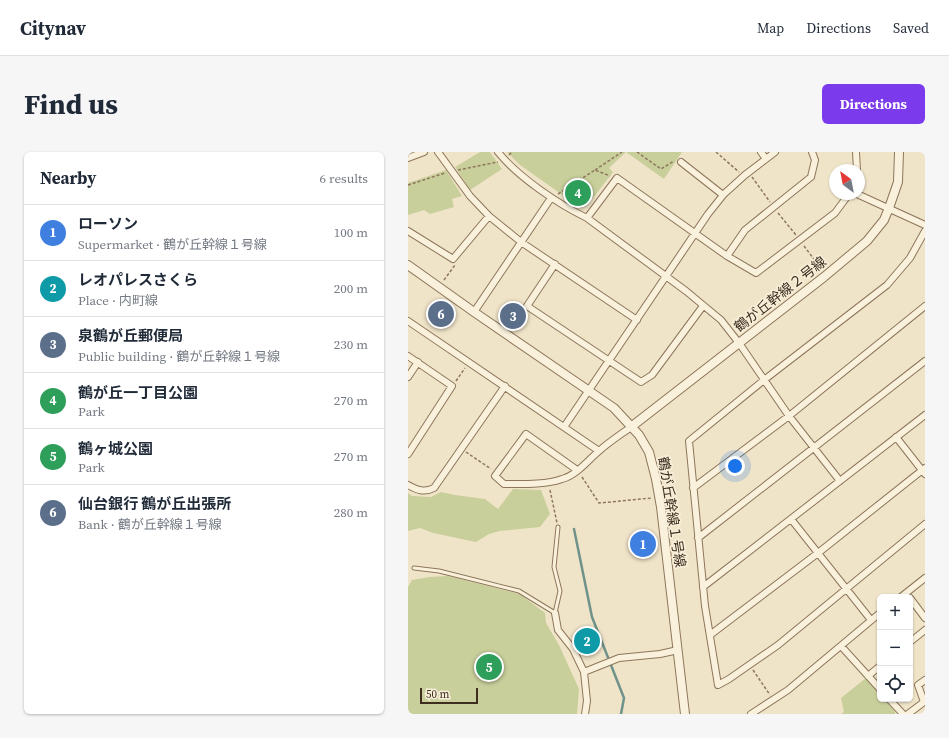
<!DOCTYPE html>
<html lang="en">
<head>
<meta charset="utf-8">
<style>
	:root { --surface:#fff; --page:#f6f6f7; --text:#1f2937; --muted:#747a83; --line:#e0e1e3; --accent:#7c3aed }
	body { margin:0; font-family:"Source Serif 4","Noto Sans JP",serif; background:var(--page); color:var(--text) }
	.controls { position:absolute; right:12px; bottom:12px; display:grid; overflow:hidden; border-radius:6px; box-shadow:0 1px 3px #0004 }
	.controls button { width:36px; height:36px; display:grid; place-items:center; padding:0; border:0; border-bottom:1px solid var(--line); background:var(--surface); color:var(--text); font:20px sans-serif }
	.compass { position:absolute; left:421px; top:12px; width:36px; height:36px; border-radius:50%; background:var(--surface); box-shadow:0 1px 3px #0004; rotate:328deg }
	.scale { position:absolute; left:12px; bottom:10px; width:58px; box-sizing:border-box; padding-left:4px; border:2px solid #3d2e20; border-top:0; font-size:11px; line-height:14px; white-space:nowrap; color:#3d2e20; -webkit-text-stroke:3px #f7eed8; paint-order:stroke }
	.you { position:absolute; left:327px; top:314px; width:14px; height:14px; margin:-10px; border:3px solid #fff; border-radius:50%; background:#1a73e8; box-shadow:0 0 0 6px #1a73e833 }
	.badge { display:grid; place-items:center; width:26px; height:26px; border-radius:50%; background:var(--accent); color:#fff; font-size:13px; font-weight:700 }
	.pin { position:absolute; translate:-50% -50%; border:2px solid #fff; box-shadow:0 1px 4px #0006 }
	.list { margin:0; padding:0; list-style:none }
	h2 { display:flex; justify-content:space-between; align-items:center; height:52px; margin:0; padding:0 16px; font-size:17px }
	h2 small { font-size:13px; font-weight:400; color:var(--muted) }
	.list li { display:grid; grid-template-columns:26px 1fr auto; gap:12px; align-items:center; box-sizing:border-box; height:56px; padding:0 16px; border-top:1px solid var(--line) }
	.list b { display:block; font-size:15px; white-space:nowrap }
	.list p { margin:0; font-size:13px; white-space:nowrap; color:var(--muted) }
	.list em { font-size:13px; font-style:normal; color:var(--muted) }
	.icon { flex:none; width:22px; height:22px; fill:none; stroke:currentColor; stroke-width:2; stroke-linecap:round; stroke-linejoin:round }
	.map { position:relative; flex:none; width:517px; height:562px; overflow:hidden; border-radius:6px }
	header { display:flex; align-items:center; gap:24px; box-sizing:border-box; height:56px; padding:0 20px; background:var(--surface); border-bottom:1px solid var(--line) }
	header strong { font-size:19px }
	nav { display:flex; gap:22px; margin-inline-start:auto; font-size:14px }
	.intro { display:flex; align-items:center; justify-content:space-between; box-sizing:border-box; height:96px; padding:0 24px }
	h1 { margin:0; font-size:28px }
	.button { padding:10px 18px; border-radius:6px; background:var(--accent); color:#fff; font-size:14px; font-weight:700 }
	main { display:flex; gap:24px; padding:0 24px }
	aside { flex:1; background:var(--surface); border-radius:6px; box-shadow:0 1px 3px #0004 }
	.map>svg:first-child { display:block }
	.green { fill:#c9cf9b }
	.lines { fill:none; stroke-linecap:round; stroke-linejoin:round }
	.stream { stroke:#6f938a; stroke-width:2.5 }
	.service-casing { stroke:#8d765c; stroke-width:5 }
	.minor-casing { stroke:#8d765c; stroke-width:8 }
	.tertiary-casing { stroke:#8d765c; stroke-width:10 }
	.path { stroke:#8d765c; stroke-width:1.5; stroke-dasharray:3 2; stroke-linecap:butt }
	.service { stroke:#faf1dc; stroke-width:3 }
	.minor { stroke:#faf1dc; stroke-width:6 }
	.tertiary { stroke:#faf1dc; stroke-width:8 }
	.labels { text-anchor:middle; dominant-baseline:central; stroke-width:3.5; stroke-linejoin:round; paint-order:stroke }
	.street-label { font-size:14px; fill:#3d2e20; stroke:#f7eed8 }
</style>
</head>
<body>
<header>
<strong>Citynav</strong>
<nav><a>Map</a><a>Directions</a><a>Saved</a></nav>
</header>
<div class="intro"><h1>Find us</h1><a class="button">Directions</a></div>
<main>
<aside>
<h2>Nearby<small>6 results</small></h2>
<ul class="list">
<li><span class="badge" style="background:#3f7fe0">1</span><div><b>ローソン</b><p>Supermarket · 鶴が丘幹線１号線</p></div><em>100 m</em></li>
<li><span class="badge" style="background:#0f9aa8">2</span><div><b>レオパレスさくら</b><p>Place · 内町線</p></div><em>200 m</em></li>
<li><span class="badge" style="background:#5c6f8a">3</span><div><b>泉鶴が丘郵便局</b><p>Public building · 鶴が丘幹線１号線</p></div><em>230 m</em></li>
<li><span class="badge" style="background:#2e9e5b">4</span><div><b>鶴が丘一丁目公園</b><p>Park</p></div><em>270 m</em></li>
<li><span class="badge" style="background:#2e9e5b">5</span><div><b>鶴ヶ城公園</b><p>Park</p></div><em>270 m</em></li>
<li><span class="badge" style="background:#5c6f8a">6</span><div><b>仙台銀行 鶴が丘出張所</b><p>Bank · 鶴が丘幹線１号線</p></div><em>280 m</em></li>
</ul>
</aside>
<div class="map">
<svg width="517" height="562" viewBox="0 0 517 562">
	<rect width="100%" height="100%" fill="#f0e4c8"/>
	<path class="green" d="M72,0H82L94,17L62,38L47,15Z
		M99,0H274L256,27L218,0L201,16L205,20L179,54L173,56L112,13Z
		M38,18L54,44L44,47L46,55L22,62L16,58L0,63V31Z
		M105,337L133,338L142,362L132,375L92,379L81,382L68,390L25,381L12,376L0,379V341L4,344L23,345L33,340L47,343L77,347L90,357Z
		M40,424L112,442L137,461L138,471L151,493L171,537L169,562H0V435L4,428L21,425Z
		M458,526L472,542V547H476L487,560V562H433L436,560L433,546Z"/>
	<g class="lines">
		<path class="stream" d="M166,377L184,465L216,546L213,562"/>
		<g class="service-casing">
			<path id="service" d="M6,416L31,419L111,439L147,461L152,439L146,415L150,375"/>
		</g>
		<g class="minor-casing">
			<path id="minor" d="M30,0L62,44L81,64
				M90,0C110,25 150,52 179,66L278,139L313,168L331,191L381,264L432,329
				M353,0L358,7
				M404,0L407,8L403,25L337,78L319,104L348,121L427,61L441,42
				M448,0L449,18
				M0,6L16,0
				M273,10L315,43
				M449,42L517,73
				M179,66L209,26L319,104
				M0,79L45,107L81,64L113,90L229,168
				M517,79L502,106L479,133L356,228L281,289L297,454L310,533L321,527L370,493L517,372
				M147,112L119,154L233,230L244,223L295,154
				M66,160L143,46
				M0,169L191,299
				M0,204L44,234L0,302
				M0,225L10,210
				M156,275L300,62L316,42L337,23L367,0
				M488,285L517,322
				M169,318L118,282L87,324L96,332C113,332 138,333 154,327C169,323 180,308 191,299C201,290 212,283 223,275
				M0,333C9,338 16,341 26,336L97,234
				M285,336L381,264L517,154
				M383,367L463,468
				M290,386L517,209
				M295,435L517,263
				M493,445L517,426
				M502,446L517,466
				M147,461L150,478L165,497L176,520L179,549L177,562
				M302,483L410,401L517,316
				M502,490L517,478
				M433,494L472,537
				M176,520L211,506L252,502L270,498
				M460,524L472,514
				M481,547L495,562
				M343,562L380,538L472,461
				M500,562L516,550L510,533L517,528"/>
		</g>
		<g class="tertiary-casing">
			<path id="tertiary" d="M0,113L66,160L206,256L231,283L241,300L248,327L253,355L277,562
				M223,275L416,125L459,89L476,68L481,56L490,30L491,0"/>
		</g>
		<path class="path" d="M229,0L253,17L266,9
			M308,0L331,20
			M101,3L104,0
			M50,18L90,10
			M187,18L214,0
			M344,25L362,50
			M0,33L37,21
			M150,42L187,18L202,24
			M370,61L388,83
			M396,94L414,118
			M36,128L47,113
			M48,229L57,216
			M58,300L83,317
			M174,325L191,351L244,346
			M142,338L149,371
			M345,518L362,543"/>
		<use href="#service" class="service"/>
		<use href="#minor" class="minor"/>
		<use href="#tertiary" class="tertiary"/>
	</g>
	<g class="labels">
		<g class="street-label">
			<text transform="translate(372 142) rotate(-38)">鶴が丘幹線２号線</text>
			<text transform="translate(264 360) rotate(81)">鶴が丘幹線１号線</text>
		</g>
	</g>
</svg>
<div class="controls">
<button>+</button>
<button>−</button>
<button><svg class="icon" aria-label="locate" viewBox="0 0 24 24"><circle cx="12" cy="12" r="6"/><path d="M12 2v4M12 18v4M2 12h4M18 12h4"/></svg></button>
</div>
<svg class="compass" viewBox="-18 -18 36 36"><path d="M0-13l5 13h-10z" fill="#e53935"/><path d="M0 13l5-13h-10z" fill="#747a83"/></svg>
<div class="scale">50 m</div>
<div class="you"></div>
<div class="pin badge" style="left:235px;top:392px;background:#3f7fe0">1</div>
<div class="pin badge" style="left:179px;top:489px;background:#0f9aa8">2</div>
<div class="pin badge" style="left:105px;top:164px;background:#5c6f8a">3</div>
<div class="pin badge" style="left:170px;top:41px;background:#2e9e5b">4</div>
<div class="pin badge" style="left:81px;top:515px;background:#2e9e5b">5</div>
<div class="pin badge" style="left:33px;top:162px;background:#5c6f8a">6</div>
</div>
</main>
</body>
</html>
